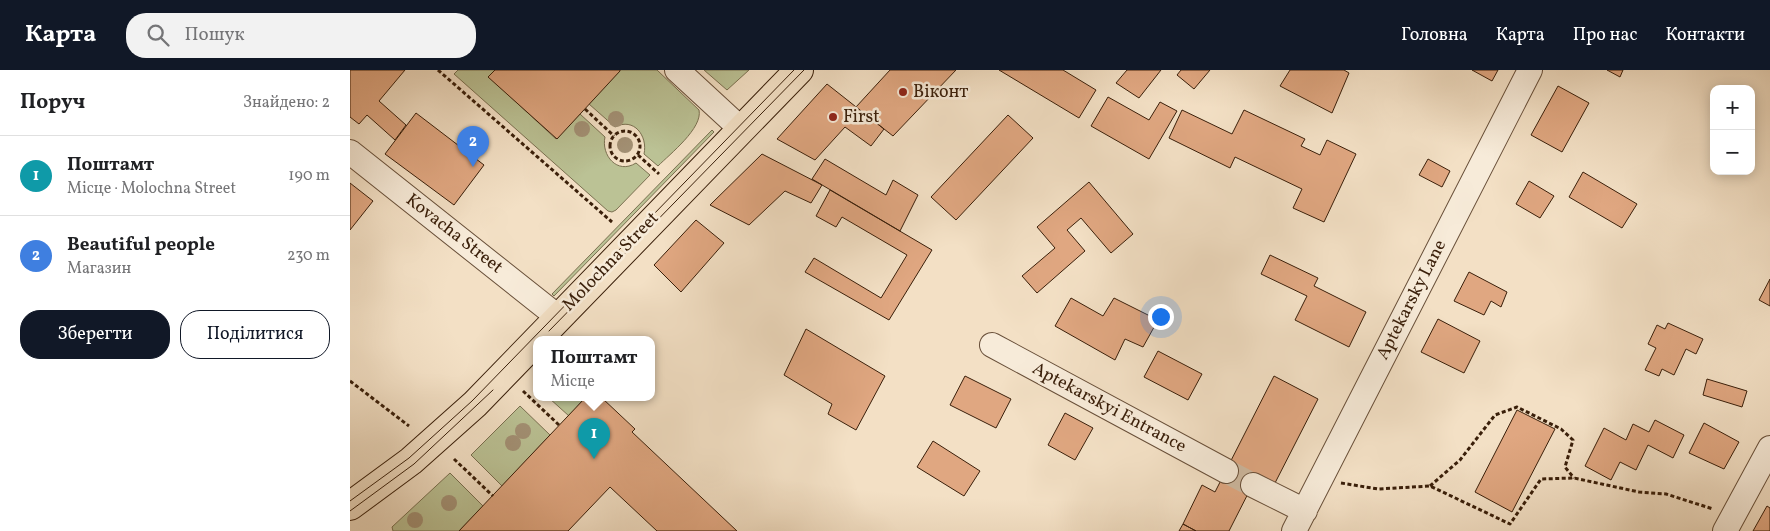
<!DOCTYPE html>
<html lang="uk">
<head>
<meta charset="utf-8">
<style>
	:root { --surface:#fff; --page:#f2f2f2; --text:#202124; --muted:#757577; --line:#e0e0e0; --accent:#111827 }
	body { margin:0; font-family:Vollkorn,serif; background:var(--page); color:var(--text) }
	.controls { position:absolute; right:15px; top:15px; display:grid; overflow:hidden; border-radius:10px; box-shadow:0 2px 12px #0003 }
	.controls button { width:45px; height:45px; display:grid; place-items:center; padding:0; border:0; border-bottom:1px solid var(--line); background:var(--surface); color:var(--text); font:25px sans-serif }
	.you { position:absolute; left:810px; top:246px; width:18px; height:18px; margin:-12px; border:4px solid #fff; border-radius:50%; background:#1a73e8; box-shadow:0 0 0 8px #1a73e833 }
	.badge { display:grid; place-items:center; width:32px; height:32px; border-radius:50%; background:var(--accent); color:#fff; font-size:16px; font-weight:700 }
	.pin { position:absolute; translate:-50% -41px; filter:drop-shadow(0 1px 2px #0008) }
	.pin::after { content:''; position:absolute; top:26px; width:18px; height:15px; background:inherit; clip-path:polygon(0 0,100% 0,50% 100%) }
	.popup { position:absolute; left:183px; top:266px; width:122px; height:65px; box-sizing:border-box; display:grid; place-content:center; border-radius:10px; background:var(--surface); filter:drop-shadow(0 1px 4px #0005); font-size:16px; white-space:nowrap; color:var(--muted) }
	.popup b { font-size:19px; color:var(--text) }
	.popup::after { content:''; position:absolute; left:50%; top:100%; margin-left:-10px; border:10px solid transparent; border-top-color:var(--surface) }
	.list { margin:0; padding:0; list-style:none }
	h2 { display:flex; justify-content:space-between; align-items:center; height:65px; margin:0; padding:0 20px; font-size:21px }
	h2 small { font-size:16px; font-weight:400; color:var(--muted) }
	.list li { display:grid; grid-template-columns:32px 1fr auto; gap:15px; align-items:center; box-sizing:border-box; height:80px; padding:0 20px; border-top:1px solid var(--line) }
	.list b { display:block; font-size:19px; white-space:nowrap }
	.list p { margin:0; font-size:16px; white-space:nowrap; color:var(--muted) }
	.list em { font-size:16px; font-style:normal; color:var(--muted) }
	.actions { display:flex; gap:10px; padding:15px 20px }
	.actions a { flex:1; padding:11px 0; border:1px solid var(--accent); border-radius:20px; text-align:center; font-size:18px; color:var(--accent) }
	.actions .main { background:var(--accent); color:#fff }
	.icon { flex:none; width:28px; height:28px; fill:none; stroke:currentColor; stroke-width:2; stroke-linecap:round; stroke-linejoin:round }
	.map { position:relative; flex:none; width:1420px; height:461px; overflow:hidden }
	header { display:flex; align-items:center; gap:30px; box-sizing:border-box; height:70px; padding:0 25px; background:var(--accent); color:#fff }
	header strong { font-size:24px }
	nav { display:flex; gap:28px; margin-inline-start:auto; font-size:18px }
	.search { width:350px; height:45px; background:var(--page); display:flex; align-items:center; gap:12px; box-sizing:border-box; padding:0 18px; border-radius:20px; color:var(--muted); font-size:19px }
	main { display:flex }
	aside { flex:1; background:var(--surface) }
	.map>svg:first-child { display:block }
	.green { fill:#bbc295; stroke:#7a7050 }
	.building { fill:#e0a781; stroke:#3a1f0a }
	.lines { fill:none; stroke-linecap:round; stroke-linejoin:round }
	.minor-tunnel { stroke:#ceb9a0; stroke-width:24; stroke-dasharray:24 12; stroke-linecap:butt }
	.minor-casing { stroke:#684f39; stroke-width:26 }
	.major-casing { stroke:#3a1f0a; stroke-width:30 }
	.path { stroke:#3a1f0a; stroke-width:3; stroke-dasharray:4 2.5; stroke-linecap:butt }
	.minor { stroke:#f7ebd9; stroke-width:24 }
	.major { stroke:#f3e0c5; stroke-width:28 }
	.tram { stroke:#3a1f0a; stroke-width:1 }
	.tree { fill:#a39175 }
	.poi-dot { fill:#8f2418; stroke:#f7ebd9; stroke-width:2 }
	.labels { text-anchor:middle; dominant-baseline:central; stroke-width:5; stroke-linejoin:round; paint-order:stroke }
	.poi-label { font-size:18px; fill:#3a1f0a; stroke:#f7ebd9; text-anchor:start }
	.street-label { font-size:18px; fill:#3a1f0a; stroke:#f7ebd9 }
</style>
</head>
<body>
<header>
<strong>Карта</strong>
<div class="search"><svg class="icon" aria-label="search" viewBox="0 0 24 24"><circle cx="10" cy="10" r="6"/><path d="M15 15l6 6"/></svg>Пошук</div>
<nav><a>Головна</a><a>Карта</a><a>Про нас</a><a>Контакти</a></nav>
</header>
<main>
<aside>
<h2>Поруч<small>Знайдено: 2</small></h2>
<ul class="list">
<li><span class="badge" style="background:#0f9aa8">1</span><div><b>Поштамт</b><p>Місце · Molochna Street</p></div><em>190 m</em></li>
<li><span class="badge" style="background:#3f7fe0">2</span><div><b>Beautiful people</b><p>Магазин</p></div><em>230 m</em></li>
</ul>
<div class="actions"><a class="main">Зберегти</a><a>Поділитися</a></div>
</aside>
<div class="map">
<svg width="1420" height="461" viewBox="0 0 1420 461">
	<rect width="100%" height="100%" fill="#f3e0c5"/>
	<filter id="stains"><feTurbulence type="fractalNoise" baseFrequency=".004" numOctaves="4"/><feColorMatrix values="0 0 0 0 .2 0 0 0 0 .09 0 0 0 0 .02 0 0 0 .5 -.17"/></filter>
	<radialGradient id="worn" r=".72"><stop offset=".6" stop-color="#630" stop-opacity="0"/><stop offset="1" stop-color="#630" stop-opacity=".3"/></radialGradient>
	<path class="green" d="M108,0H145L139,7L206,69L230,44L255,67C251,85 267,105 286,93L300,105L266,140L262,142L258,141L104,4Z
		M270,0H307L349,40C353,58 320,84 308,96L294,84C298,66 284,47 265,57L239,34Z
		M354,0H399L377,20Z
		M362,60L364,62L204,226L202,224Z
		M199,328H235L219,346Z
		M170,336L200,365L152,416L121,385Z
		M100,403L133,436L109,461H43L42,457Z"/>
	<path class="building" d="M0,0H55L29,31L56,55L45,70L17,45L9,54L0,47Z
		M145,0H270V1L207,69L138,7Z
		M540,0H606L543,66L506,37Z
		M649,0H713L746,20L729,48Z
		M777,0H811L789,28L766,13Z
		M831,0H860L844,19L827,5Z
		M940,0H994L999,3L982,43L930,16Z
		M1122,0H1148L1142,11Z
		M1257,0H1273L1270,7Z
		M477,14L534,59L521,76L495,57L465,90L427,69Z
		M1208,16L1239,33L1212,82L1181,65Z
		M758,27L799,50L810,32L827,41L799,89L741,56Z
		M832,40L882,64L894,40L955,69L951,76L970,85L977,70L1006,84L974,152L943,138L952,119L885,87L880,98L819,68Z
		M66,43L134,95L104,135L35,84Z
		M658,45L683,68L606,150L581,127Z
		M412,84L472,115L461,133L435,121L399,155L360,135Z
		M475,89L536,125L543,110L568,125L550,161L462,109Z
		M1078,89L1100,101L1092,117L1069,105Z
		M1233,102L1287,134L1272,158L1219,127Z
		M1179,111L1204,126L1190,148L1166,134Z
		M739,112L783,164L761,183L731,148L717,160L735,181L687,223L672,206L705,178L687,157Z
		M0,113L23,131L0,160Z
		M480,120L582,180L539,250L455,202L464,188L531,228L557,185L492,147L486,157L466,146Z
		M346,150L374,173L331,222L304,195Z
		M920,185L968,208L964,216L1016,242L999,277L945,250L957,226L911,204Z
		M1119,202L1157,222L1151,237L1141,231L1134,245L1104,231Z
		M1420,209V236L1409,230Z
		M721,228L753,246L764,228L808,250L793,277L775,269L765,290L705,256Z
		M1088,249L1130,271L1114,303L1071,282Z
		M1318,253L1353,269L1346,284L1336,279L1324,305L1312,299L1309,306L1295,300L1306,278L1298,274L1307,255L1315,259Z
		M456,259L535,306L506,360L478,344L482,334L434,305Z
		M808,281L852,304L838,330L794,307Z
		M615,306L661,329L646,358L600,335Z
		M924,306L968,329L925,413L908,404L879,461H846L833,454L852,415L865,422Z
		M1357,309L1397,321L1392,337L1353,325Z
		M235,328H252L285,359L282,362L387,461H307L260,417L218,461H109Z
		M1167,340L1205,359L1162,442L1125,422Z
		M715,343L743,358L725,390L698,375Z
		M1305,350L1334,365L1323,388L1298,375L1286,400L1270,392L1261,410L1235,396L1254,358L1276,370L1283,354L1299,362Z
		M1354,353L1389,372L1374,399L1339,383Z
		M583,371L630,401L614,426L567,397Z
		M1417,436L1420,438V461H1403Z
		M833,454L846,461H829Z"/>
	<g class="lines">
		<path class="minor-tunnel" d="M876,401L903,415"/>
		<g class="minor-casing">
			<path id="minor" d="M327,0L391,59
				M0,82L208,247
				M642,275L876,401
				M903,415L955,441
				M944,461L1180,0
				M1375,461L1420,378"/>
		</g>
		<g class="major-casing">
			<path id="major" d="M0,436L61,391L125,334L449,0"/>
		</g>
		<path class="path" d="M88,0L262,152
			M235,39L264,66
			M260 76a15 15 0 1 1 30 0a15 15 0 1 1-30 0Z
			M288,85L309,104
			M0,311L59,356
			M173,321L209,355
			M104,389L143,426
			M991,413L1028,419L1080,416L1160,454L1191,409L1224,408L1289,422L1316,424L1363,439
			M1080,416L1110,390L1145,345L1167,337L1211,359L1223,370L1215,397L1224,408"/>
		<use href="#minor" class="minor"/>
		<use href="#major" class="major"/>
		<path class="tram" d="M199,261L454,0
			M0,431L59,388L122,331L444,0
			M0,441L64,394L143,320"/>
	</g>
	<g class="tree">
		<circle cx="266" cy="49" r="8"/>
		<circle cx="232" cy="59" r="8"/>
		<circle cx="275" cy="75" r="8"/>
		<circle cx="173" cy="361" r="8"/>
		<circle cx="163" cy="373" r="8"/>
		<circle cx="99" cy="433" r="8"/>
		<circle cx="65" cy="450" r="8"/>
	</g>
	<g class="poi-dot">
		<circle cx="553" cy="22" r="5"/>
		<circle cx="483" cy="47" r="5"/>
	</g>
	<g class="labels">
		<g class="poi-label">
			<text x="563" y="22">Віконт</text>
			<text x="493" y="47">First</text>
		</g>
		<g class="street-label">
			<text transform="translate(104 164) rotate(38)">Kovacha Street</text>
			<text transform="translate(261 192) rotate(-46)">Molochna Street</text>
			<text transform="translate(1062 230) rotate(-63)">Aptekarsky Lane</text>
			<text transform="translate(759 338) rotate(28)">Aptekarskyi Entrance</text>
		</g>
	</g>
	<rect width="100%" height="100%" filter="url(#stains)"/>
	<rect width="100%" height="100%" fill="url(#worn)"/>
</svg>
<div class="controls">
<button>+</button>
<button>−</button>
</div>
<div class="you"></div>
<div class="pin badge" style="left:244px;top:389px;background:#0f9aa8">1</div>
<div class="popup"><b>Поштамт</b>Місце</div>
<div class="pin badge" style="left:123px;top:97px;background:#3f7fe0">2</div>
</div>
</main>
</body>
</html>
